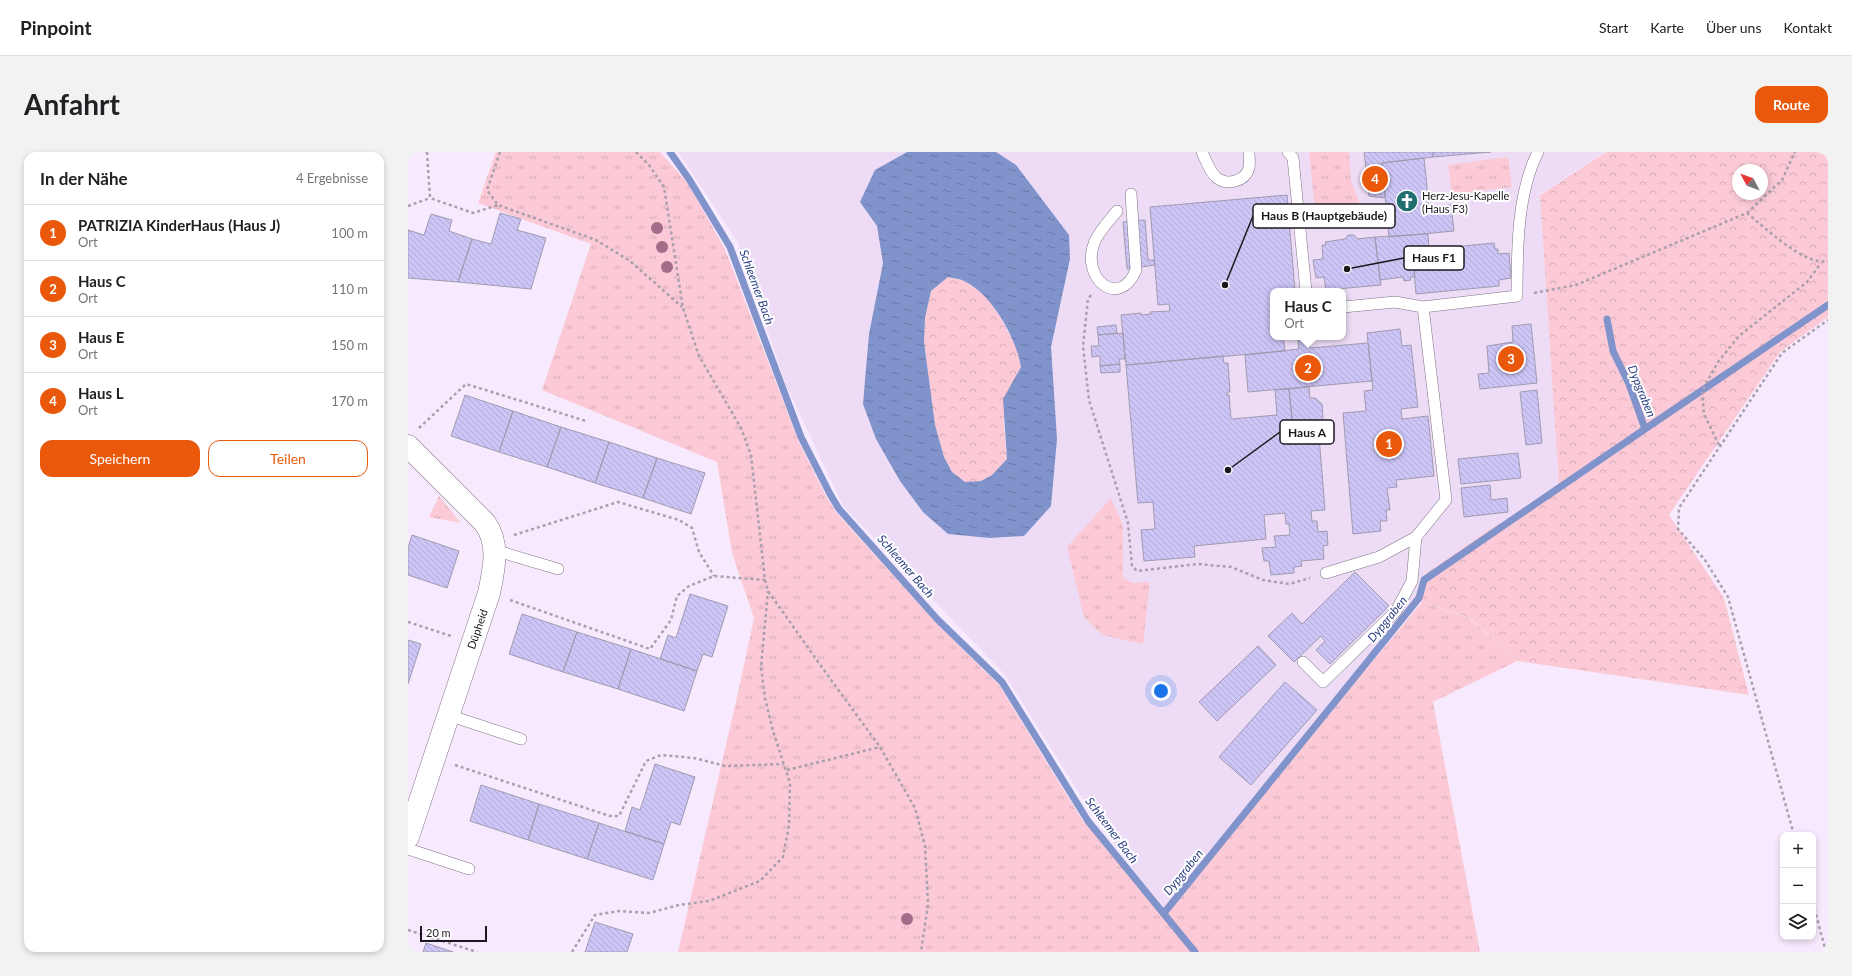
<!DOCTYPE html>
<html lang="de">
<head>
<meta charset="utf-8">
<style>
	:root { --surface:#fff; --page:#f2f2f2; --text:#202124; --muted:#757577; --line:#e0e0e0; --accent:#ea580c }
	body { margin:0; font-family:Lato,sans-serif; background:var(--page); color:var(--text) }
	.controls { position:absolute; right:12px; bottom:12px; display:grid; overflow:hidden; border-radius:8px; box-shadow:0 2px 6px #0003 }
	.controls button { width:36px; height:36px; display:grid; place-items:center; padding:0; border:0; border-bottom:1px solid var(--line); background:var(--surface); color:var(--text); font:20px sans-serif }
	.compass { position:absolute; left:1324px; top:12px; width:36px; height:36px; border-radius:50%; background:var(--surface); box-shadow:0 2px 6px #0003; rotate:311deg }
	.scale { position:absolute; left:12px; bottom:10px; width:67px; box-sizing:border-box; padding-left:4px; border:2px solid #1c171e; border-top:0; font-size:11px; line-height:14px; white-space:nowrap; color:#1c171e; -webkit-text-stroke:3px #fff; paint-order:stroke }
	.you { position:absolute; left:753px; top:539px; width:14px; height:14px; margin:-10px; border:3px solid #fff; border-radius:50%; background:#1a73e8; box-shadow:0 0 0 6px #1a73e833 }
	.badge { display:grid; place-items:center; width:26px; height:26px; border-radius:50%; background:var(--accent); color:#fff; font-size:13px; font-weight:700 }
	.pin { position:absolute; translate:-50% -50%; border:2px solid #fff; box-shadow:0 1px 4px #0006 }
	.popup { position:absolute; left:862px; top:136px; width:76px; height:52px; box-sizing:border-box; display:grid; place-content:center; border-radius:8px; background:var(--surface); filter:drop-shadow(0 1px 3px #0005); font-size:13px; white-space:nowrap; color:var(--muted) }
	.popup b { font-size:15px; color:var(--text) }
	.popup::after { content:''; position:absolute; left:50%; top:100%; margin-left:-8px; border:8px solid transparent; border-top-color:var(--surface) }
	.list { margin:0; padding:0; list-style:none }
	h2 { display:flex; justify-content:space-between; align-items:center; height:52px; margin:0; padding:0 16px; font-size:17px }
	h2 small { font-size:13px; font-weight:400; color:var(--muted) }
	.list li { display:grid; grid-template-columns:26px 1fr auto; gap:12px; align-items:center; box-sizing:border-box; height:56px; padding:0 16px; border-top:1px solid var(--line) }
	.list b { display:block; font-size:15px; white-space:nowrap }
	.list p { margin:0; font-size:13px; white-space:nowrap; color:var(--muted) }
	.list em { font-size:13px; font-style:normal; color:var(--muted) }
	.actions { display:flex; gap:8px; padding:12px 16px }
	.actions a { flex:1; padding:9px 0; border:1px solid var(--accent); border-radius:12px; text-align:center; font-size:14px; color:var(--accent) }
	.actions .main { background:var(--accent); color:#fff }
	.icon { flex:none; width:22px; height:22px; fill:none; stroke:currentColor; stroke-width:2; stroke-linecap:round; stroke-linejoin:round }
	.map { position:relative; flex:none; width:1420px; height:800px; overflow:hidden; border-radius:12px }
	header { display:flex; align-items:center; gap:24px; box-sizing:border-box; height:56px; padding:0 20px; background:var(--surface); border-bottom:1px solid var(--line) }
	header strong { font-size:19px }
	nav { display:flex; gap:22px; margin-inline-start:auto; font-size:14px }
	.intro { display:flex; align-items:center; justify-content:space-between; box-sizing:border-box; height:96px; padding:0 24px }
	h1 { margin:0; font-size:28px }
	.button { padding:10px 18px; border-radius:12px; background:var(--accent); color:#fff; font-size:14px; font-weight:700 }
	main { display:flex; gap:24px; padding:0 24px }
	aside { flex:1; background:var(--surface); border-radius:12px; box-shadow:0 2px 6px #0003 }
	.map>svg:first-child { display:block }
	.built { fill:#eedcf6; fill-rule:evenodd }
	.grass { fill:url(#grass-tufts) }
	.forest { fill:url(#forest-crowns); fill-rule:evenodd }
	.water { fill:url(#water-ripples); fill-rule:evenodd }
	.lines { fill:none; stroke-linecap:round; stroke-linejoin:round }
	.stream { stroke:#8093cb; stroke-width:7 }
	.building { fill:url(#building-back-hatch); stroke:#9f9bb0 }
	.service-casing { stroke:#7e7283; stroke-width:12 }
	.minor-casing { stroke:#7e7283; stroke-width:23 }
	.path { stroke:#aa9fae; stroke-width:2.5; stroke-dasharray:3 3; stroke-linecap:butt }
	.service { stroke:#fff; stroke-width:11 }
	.minor { stroke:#fff; stroke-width:22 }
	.tree { fill:#a16d89 }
	.labels { text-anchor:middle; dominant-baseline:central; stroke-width:4; stroke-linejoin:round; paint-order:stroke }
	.poi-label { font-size:11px; fill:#1c171e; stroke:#fff; text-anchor:start }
	.street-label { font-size:11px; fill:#1c171e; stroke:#fff }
	.water-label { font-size:12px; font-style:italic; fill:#2f4185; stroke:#fff }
	.leader { fill:none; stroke:#1c171e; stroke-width:1.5 }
	.callout-dot { fill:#1c171e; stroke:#fff; stroke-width:1.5 }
	.callout { fill:#fff; stroke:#1c171e; stroke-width:1.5 }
	.callout-label { font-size:12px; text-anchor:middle; font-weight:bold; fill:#1c171e }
</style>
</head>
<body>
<header>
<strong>Pinpoint</strong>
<nav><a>Start</a><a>Karte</a><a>Über uns</a><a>Kontakt</a></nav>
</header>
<div class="intro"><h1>Anfahrt</h1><a class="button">Route</a></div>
<main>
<aside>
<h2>In der Nähe<small>4 Ergebnisse</small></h2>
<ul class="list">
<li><span class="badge">1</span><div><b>PATRIZIA KinderHaus (Haus J)</b><p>Ort</p></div><em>100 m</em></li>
<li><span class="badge">2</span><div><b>Haus C</b><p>Ort</p></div><em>110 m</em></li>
<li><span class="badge">3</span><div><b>Haus E</b><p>Ort</p></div><em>150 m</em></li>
<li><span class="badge">4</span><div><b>Haus L</b><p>Ort</p></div><em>170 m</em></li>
</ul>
<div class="actions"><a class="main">Speichern</a><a>Teilen</a></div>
</aside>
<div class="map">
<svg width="1420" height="800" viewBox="0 0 1420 800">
	<defs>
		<pattern id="grass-tufts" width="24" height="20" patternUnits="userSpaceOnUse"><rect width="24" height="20" fill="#fbcad6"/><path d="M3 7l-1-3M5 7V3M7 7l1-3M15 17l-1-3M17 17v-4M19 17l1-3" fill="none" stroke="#d7adb7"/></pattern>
		<pattern id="forest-crowns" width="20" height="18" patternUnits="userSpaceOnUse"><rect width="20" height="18" fill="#fbcad6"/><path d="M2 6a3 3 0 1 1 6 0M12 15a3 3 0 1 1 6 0" fill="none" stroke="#d7adb7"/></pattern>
		<pattern id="water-ripples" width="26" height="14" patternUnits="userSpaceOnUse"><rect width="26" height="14" fill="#8093cb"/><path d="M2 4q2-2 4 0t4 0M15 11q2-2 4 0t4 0" fill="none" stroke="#6877a4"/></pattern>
		<pattern id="building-back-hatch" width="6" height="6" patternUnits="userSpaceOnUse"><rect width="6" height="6" fill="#cdc5f6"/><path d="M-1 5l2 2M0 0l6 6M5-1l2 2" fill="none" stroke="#afa8d2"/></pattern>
	</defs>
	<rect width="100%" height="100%" fill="#f8eafe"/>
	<path class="built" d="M270,0H1197L1132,42L1151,335L1103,368L1088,373L1017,422L1009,443L756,761L685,663L597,523L435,354L378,233L330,91ZM865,139H935V185H865Z"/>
	<path class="grass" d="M88,0H252L279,30L317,97L390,288L418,344L428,360L528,471L591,533L676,671L681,669L756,761L1014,450L1061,466L1109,509L1025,550L1072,800H270L330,541L346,466L324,401L309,310L134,238L183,92L70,51Z
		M901,0H941L943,29L957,65L908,67Z
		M1100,5L1104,35L1044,43L1040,13Z
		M31,344L53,371L21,365Z
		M703,346L715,373V425L724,431L742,430L735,492L694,483L676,465L659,395Z"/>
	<path class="forest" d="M1198,0H1420V165L1372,200L1261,363L1316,446L1341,543L1109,509L1062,466L1006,447L1017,422L1088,373L1104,368L1151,335L1132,43ZM1330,18H1354V42H1330Z
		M540,125L557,129L579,145L592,165L610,199L613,216L608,225L595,267L599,307L584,323L573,329L557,330L544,320L536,305L527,273L516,190L517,166L523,139Z"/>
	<path class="water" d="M499,0H588L608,13L661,83L662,107L643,195L649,287L643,354L616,384L582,386L540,382L515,360L492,329L468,287L455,252L461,182L475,111L469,74L452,50L467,18ZM540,125C545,126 553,127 558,130C585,144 608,186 613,215L595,247L599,307L584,323L573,329L557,330L544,320L536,305L527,273L516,190L517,166L523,139Z"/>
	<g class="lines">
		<path class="stream" d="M262,0L281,27L322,95L393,285L422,342L431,357L530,468L594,530L680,669L787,800
			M1237,277L1420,153
			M756,761L1011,446L1016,428L1237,277L1221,232L1205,199L1199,167"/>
	</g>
	<path class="building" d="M956,0H1025V5L974,11L977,46L961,44Z
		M1025,0H1083L1025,5Z
		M1016,6L1021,55L1043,53L1046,79L981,85L974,11Z
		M879,43L887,139H865V185H875L877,199L718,213L713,163L733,161V163L743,162L742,160L762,159L761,152L750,153L742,55Z
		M92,61L113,67L109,78L138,86L123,137L50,130L64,87L83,92Z
		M23,62L44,68L41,79L64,87L50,130L0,126V78L16,83Z
		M737,68L740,108H746L747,113L719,117L715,70Z
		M1020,82L1021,97L1004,99L1007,125H1002L1003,128L996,129L995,125L972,128L967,85Z
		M940,83H946L949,87L967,85L973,133L918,138L916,125L908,126L905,108L915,107L914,93H918L917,90L937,87Z
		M1086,91L1087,97H1090V102L1101,101L1103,126L1091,128V134L1008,142L1004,99Z
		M1123,172L1129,231L1072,237L1070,222L1081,221L1079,194L1105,190L1104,174Z
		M708,173L709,181L690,183L689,175Z
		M992,177L994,194L1003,193L1010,255L993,257L994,267L1020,264L1026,324L988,328L989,335L979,336L982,358H978L979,369H972L973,379L945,382L935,261L958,259L956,239L965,238L959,181Z
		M715,181L717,207H711L712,212L692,214V204L684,205L683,194H691L690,183Z
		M901,187L902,196L960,191L964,229L840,240L837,203L891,197L890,188Z
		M815,204L816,211H820L822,240H819V243H821L823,267L869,263L867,238L881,237L886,286L911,284L917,358L903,359L904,369H909L910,380L919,379L920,393L915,394L916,407L893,409L894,414L886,415V421L863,423L861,409H856L854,396L868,395L866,384L882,383L881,372H878L877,361L856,363L858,387L786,394L787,405L736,409L733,378L747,377L745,350L730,351L718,213Z
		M712,212V220L693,221L692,214Z
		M901,235L902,246H907L914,252L915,266L909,273H904L905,284L886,286L881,237Z
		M1129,238L1134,291L1118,293L1112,240Z
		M57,243L105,259L91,300L43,284Z
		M105,259L153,275L139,315L91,300Z
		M153,275L201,290L187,331L139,315Z
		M201,290L249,306L235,346L187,331Z
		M1110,301L1113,326L1053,332L1050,307Z
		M249,306L297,321L283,362L235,346Z
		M1082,333L1083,348L1099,346L1100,360L1056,365L1053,336Z
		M4,383L51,399L39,436L0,423V396Z
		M947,420L981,454L922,512L908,498L917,489L913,484L886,510L860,484L884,461L894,472Z
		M282,442L320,454L304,505L295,502L289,519L252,507L260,483L268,486Z
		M114,462L169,480L155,520L101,502Z
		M169,480L223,497L210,537L155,520Z
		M0,488L13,492L0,532Z
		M850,494L868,513L809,569L791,550Z
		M223,497L289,519L276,559L210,537Z
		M877,530L909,558L843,633L811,605Z
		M247,612L287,625L272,673L263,670L256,692L217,679L224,655L232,658Z
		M73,633L131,652L120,688L62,669Z
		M131,652L191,671L179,707L120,688Z
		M191,671L256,692L245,728L179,707Z
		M187,770L225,782L219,800H177Z
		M18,791L45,800H15Z"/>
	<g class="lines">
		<g class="service-casing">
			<path id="service" d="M794,0C798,8 801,19 808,25C818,34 837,30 841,16C842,11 841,5 841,0
				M880,0L885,6L898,139
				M709,59C702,68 692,78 687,89C671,125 711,159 728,118L723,42
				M935,155L987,150L1015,155L1109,144C1109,99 1109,41 1130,0
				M86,398L150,417
				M918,421L971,405L1008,385L1038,348L1015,155
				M895,510L915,530L988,459L1004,429L1008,385
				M40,563L113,587
				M0,697L61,717"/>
		</g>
		<g class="minor-casing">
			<path id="minor" d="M0,294L77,371C92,392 86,417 81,441L0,685"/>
		</g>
		<path class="path" d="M19,0L22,46L65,61L90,53
			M92,0L79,38L90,53L188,88L222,109L274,155
			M228,0L241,13L256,35L275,156L291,204L333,276L343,303L357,428L360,439L413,514L472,595L507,656L517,694L520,752L513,800
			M0,54L22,46
			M1339,61C1356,75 1398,115 1420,109
			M1126,141L1168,133L1339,61L1374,28L1387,0
			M683,143L680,147L675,194L681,248L720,371L724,414L729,419L790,412L823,415L855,428L881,432L902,426
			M11,276L58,232L178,269
			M1311,293L1296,262L1294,239L1310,210L1331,184L1399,130L1413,111
			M106,383L210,350L271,368L284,376L291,400L306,424
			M102,448L242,497L263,468L269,444L281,434L306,424L357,428
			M0,470L43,484
			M47,613L202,664H211L238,609L253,603L286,606L317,614L376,612
			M379,618L472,595
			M1386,683L1320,445L1297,408L1270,377L1271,356L1374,201L1420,168
			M1405,751L1418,800
			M0,778L69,800
			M164,800L187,763L211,759L241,761L271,753L301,749L352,729L375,705L381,673L382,631L365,579L357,546L353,515L360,439"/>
		<use href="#service" class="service"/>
		<use href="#minor" class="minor"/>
	</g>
	<g class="tree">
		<circle cx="249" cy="76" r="6"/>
		<circle cx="254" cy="95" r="6"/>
		<circle cx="259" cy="115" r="6"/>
		<circle cx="499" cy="767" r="6"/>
	</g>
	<defs>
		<g id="church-disc" transform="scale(1.15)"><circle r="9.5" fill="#226d70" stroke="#fff"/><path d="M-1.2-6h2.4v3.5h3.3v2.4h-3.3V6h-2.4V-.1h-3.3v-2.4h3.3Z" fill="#fff"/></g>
	</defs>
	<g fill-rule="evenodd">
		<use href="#church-disc" x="999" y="49"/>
	</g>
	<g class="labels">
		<g class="poi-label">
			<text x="1014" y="43">Herz-Jesu-Kapelle<tspan x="1014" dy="13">(Haus F3)</tspan></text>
		</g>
		<g class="street-label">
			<text transform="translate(69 477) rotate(-71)">Düpheid</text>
		</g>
		<g class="water-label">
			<text transform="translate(349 135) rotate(70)">Schleemer Bach</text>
			<text transform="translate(1234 239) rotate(68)">Dypgraben</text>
			<text transform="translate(498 414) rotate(49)">Schleemer Bach</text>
			<text transform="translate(979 467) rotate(-51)">Dypgraben</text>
			<text transform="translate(704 678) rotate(53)">Schleemer Bach</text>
			<text transform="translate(775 720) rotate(-51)">Dypgraben</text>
		</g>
	</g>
	<path class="leader" d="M817 133L845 64M939 117L996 106M820 318L872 280"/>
	<g class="callout-dot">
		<circle cx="817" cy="133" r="4"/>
		<circle cx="939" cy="117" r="4"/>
		<circle cx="820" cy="318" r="4"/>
	</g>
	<g class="callout">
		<rect x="845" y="52" width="142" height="24" rx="4"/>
		<rect x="996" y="94" width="60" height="24" rx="4"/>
		<rect x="872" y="268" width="54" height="24" rx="4"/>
	</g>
	<g class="callout-label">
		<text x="916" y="68">Haus B (Hauptgebäude)</text>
		<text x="1026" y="110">Haus F1</text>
		<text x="899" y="285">Haus A</text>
	</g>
</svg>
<div class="controls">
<button>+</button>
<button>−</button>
<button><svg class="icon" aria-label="layers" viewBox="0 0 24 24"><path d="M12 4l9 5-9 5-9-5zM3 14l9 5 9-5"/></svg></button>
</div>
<svg class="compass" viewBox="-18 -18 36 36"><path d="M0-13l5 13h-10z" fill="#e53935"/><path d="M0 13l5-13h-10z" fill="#757577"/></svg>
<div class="scale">20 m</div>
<div class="you"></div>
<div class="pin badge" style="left:981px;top:292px">1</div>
<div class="pin badge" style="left:900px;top:216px">2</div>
<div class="popup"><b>Haus C</b>Ort</div>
<div class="pin badge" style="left:1103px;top:207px">3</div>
<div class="pin badge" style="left:967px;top:27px">4</div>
</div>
</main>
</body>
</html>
